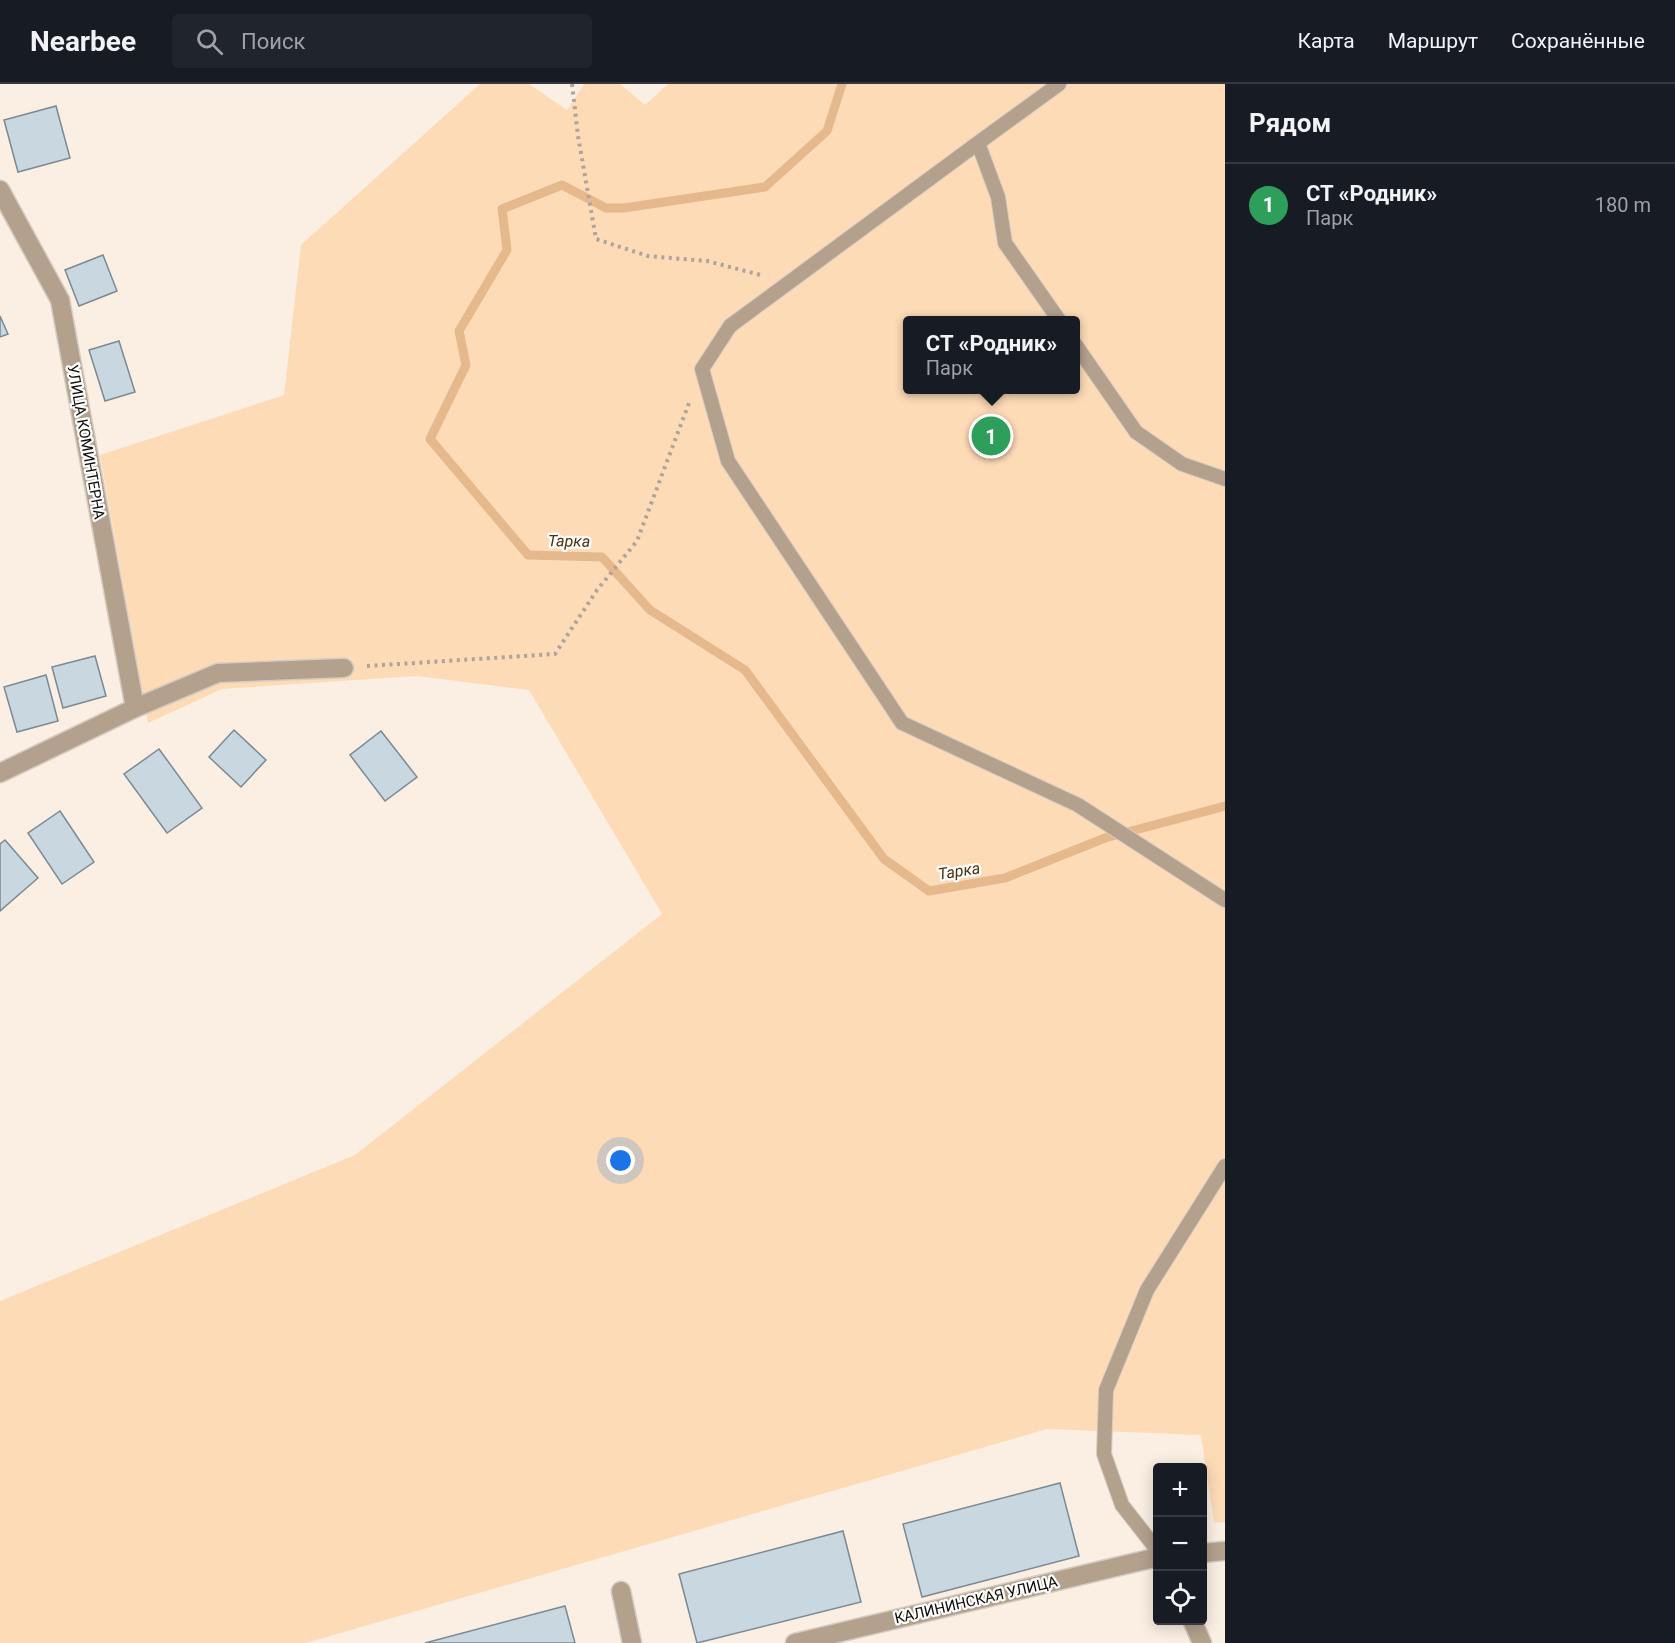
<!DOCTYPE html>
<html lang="ru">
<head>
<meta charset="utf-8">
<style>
	:root { --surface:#171b24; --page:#20242c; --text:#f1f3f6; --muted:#9ea1a6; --line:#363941; --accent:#2563eb }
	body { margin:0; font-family:Roboto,sans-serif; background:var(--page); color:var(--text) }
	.controls { position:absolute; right:18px; bottom:18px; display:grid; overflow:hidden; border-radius:6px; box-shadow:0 3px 15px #0003 }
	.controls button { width:54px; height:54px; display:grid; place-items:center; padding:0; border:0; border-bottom:2px solid var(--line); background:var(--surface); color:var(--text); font:30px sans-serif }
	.you { position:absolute; left:621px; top:1077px; width:21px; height:21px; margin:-15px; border:4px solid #fff; border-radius:50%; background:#1a73e8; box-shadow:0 0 0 9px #1a73e833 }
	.badge { display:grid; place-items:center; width:39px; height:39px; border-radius:50%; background:var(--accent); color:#fff; font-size:20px; font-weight:700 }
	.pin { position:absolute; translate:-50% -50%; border:3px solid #fff; box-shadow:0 2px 6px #0006 }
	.popup { position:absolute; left:903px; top:232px; width:177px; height:78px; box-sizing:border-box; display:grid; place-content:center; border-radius:6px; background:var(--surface); filter:drop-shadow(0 2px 4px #0005); font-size:20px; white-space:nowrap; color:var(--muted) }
	.popup b { font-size:22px; color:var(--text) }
	.popup::after { content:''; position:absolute; left:50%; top:100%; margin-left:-12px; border:12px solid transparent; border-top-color:var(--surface) }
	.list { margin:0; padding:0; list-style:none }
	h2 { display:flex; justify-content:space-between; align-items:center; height:78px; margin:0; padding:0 24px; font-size:26px }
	h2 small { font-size:20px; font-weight:400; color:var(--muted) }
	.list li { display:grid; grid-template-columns:39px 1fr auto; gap:18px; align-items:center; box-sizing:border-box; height:84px; padding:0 24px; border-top:2px solid var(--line) }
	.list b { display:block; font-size:22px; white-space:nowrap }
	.list p { margin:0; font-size:20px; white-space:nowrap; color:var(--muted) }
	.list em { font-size:20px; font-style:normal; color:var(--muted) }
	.icon { flex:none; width:33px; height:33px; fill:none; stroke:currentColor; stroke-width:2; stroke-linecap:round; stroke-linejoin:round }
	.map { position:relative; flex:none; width:1225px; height:1559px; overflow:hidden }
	header { display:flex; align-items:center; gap:36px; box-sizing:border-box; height:84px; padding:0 30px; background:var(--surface); border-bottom:2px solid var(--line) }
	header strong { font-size:28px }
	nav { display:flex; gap:33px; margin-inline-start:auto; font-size:21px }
	.search { width:420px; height:54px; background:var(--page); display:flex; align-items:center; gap:15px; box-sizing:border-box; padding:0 21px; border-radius:6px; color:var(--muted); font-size:22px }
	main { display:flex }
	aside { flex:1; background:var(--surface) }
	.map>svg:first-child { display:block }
	.green { fill:#fedbb7; fill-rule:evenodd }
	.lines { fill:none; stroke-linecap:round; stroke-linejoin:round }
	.stream { stroke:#e5b98c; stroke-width:9 }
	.building { fill:#c8d7e0; stroke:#7c8992; stroke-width:1.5 }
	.lane-casing { stroke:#d5cbc0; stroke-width:16 }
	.street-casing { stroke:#d5cbc0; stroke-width:21 }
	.path { stroke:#ada49b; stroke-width:4; stroke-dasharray:3 4.5; stroke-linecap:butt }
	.lane { stroke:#b3a08d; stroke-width:14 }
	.street { stroke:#b3a08d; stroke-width:18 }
	.labels { text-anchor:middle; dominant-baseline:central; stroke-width:4.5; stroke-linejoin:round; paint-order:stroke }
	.street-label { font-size:15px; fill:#0f0b08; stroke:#fefefe }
	.water-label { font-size:16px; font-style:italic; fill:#4c2f0b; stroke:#fefefe }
</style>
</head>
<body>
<header>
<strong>Nearbee</strong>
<div class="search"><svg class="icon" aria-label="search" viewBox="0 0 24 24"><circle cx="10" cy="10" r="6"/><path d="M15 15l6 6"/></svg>Поиск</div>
<nav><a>Карта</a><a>Маршрут</a><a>Сохранённые</a></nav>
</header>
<main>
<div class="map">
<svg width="1225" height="1559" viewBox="0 0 1225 1559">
	<rect width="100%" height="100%" fill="#fbefe3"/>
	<path class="green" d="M480,0H529L567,26L584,0H620L645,21L668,0H1225V1438L1214,1439L1201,1351L1047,1345L306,1559H0V1217L355,1071L662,830L529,606L417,592L222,605L148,639L100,371L284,311L301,161ZM907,236H1075V306H907Z"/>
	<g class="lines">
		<path class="stream" d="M842,0L827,47L765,103L624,124H606L562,101L502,125L507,166L459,247L466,281L430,355L528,471L602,473L650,526L745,586L884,775L929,807L1005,794L1105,754L1225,722"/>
	</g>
	<path class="building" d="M56,22L70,74L18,88L4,36Z
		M103,171L117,207L79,222L65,186Z
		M0,232L8,250L0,253Z
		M119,257L135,308L105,317L89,266Z
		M95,572L106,612L63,624L52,583Z
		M46,591L58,637L17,648L4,603Z
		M234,646L266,676L241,703L209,673Z
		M381,647L417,693L385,717L350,671Z
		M159,665L202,724L167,749L124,690Z
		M60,727L94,778L62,800L28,749Z
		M5,756L38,794L0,827V760Z
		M1060,1399L1079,1472L922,1513L903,1440Z
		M843,1447L861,1518L697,1559L679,1490Z
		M565,1522L575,1559H425Z"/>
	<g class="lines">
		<g class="lane-casing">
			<path id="lane" d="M978,59L730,242L702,285L728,377L902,639L1078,721L1225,816
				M1059,236L1005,159L998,113L978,59L1059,0
				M1075,260L1136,348L1182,380L1225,395
				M1158,1467L1122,1421L1104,1370L1106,1306L1147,1206L1225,1082"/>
		</g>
		<g class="street-casing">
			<path id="street" d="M0,106L60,216L135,624
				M0,689L135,624L218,589L344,584
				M1202,1469L1225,1467
				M621,1507L632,1559
				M1192,1536L1202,1559
				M795,1559L1158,1473"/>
		</g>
		<path class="path" d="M572,0L578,52L596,155L648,172L707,177L761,191
			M367,582L555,570L597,506L637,457L689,319"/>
		<use href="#lane" class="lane"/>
		<use href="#street" class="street"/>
	</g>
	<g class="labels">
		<g class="street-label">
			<text transform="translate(86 358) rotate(80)">УЛИЦА КОМИНТЕРНА</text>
			<text transform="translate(976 1516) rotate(-13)">КАЛИНИНСКАЯ УЛИЦА</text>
		</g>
		<g class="water-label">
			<text transform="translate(569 457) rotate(1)">Тарка</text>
			<text transform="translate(959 787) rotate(-9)">Тарка</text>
		</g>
	</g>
</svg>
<div class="controls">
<button>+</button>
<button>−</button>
<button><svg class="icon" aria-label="locate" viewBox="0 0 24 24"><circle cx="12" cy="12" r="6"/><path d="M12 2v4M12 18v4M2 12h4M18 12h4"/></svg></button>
</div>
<div class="you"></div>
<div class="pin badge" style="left:991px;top:352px;background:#2e9e5b">1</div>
<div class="popup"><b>СТ «Родник»</b>Парк</div>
</div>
<aside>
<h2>Рядом<small></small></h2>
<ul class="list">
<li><span class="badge" style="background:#2e9e5b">1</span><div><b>СТ «Родник»</b><p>Парк</p></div><em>180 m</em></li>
</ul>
</aside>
</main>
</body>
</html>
